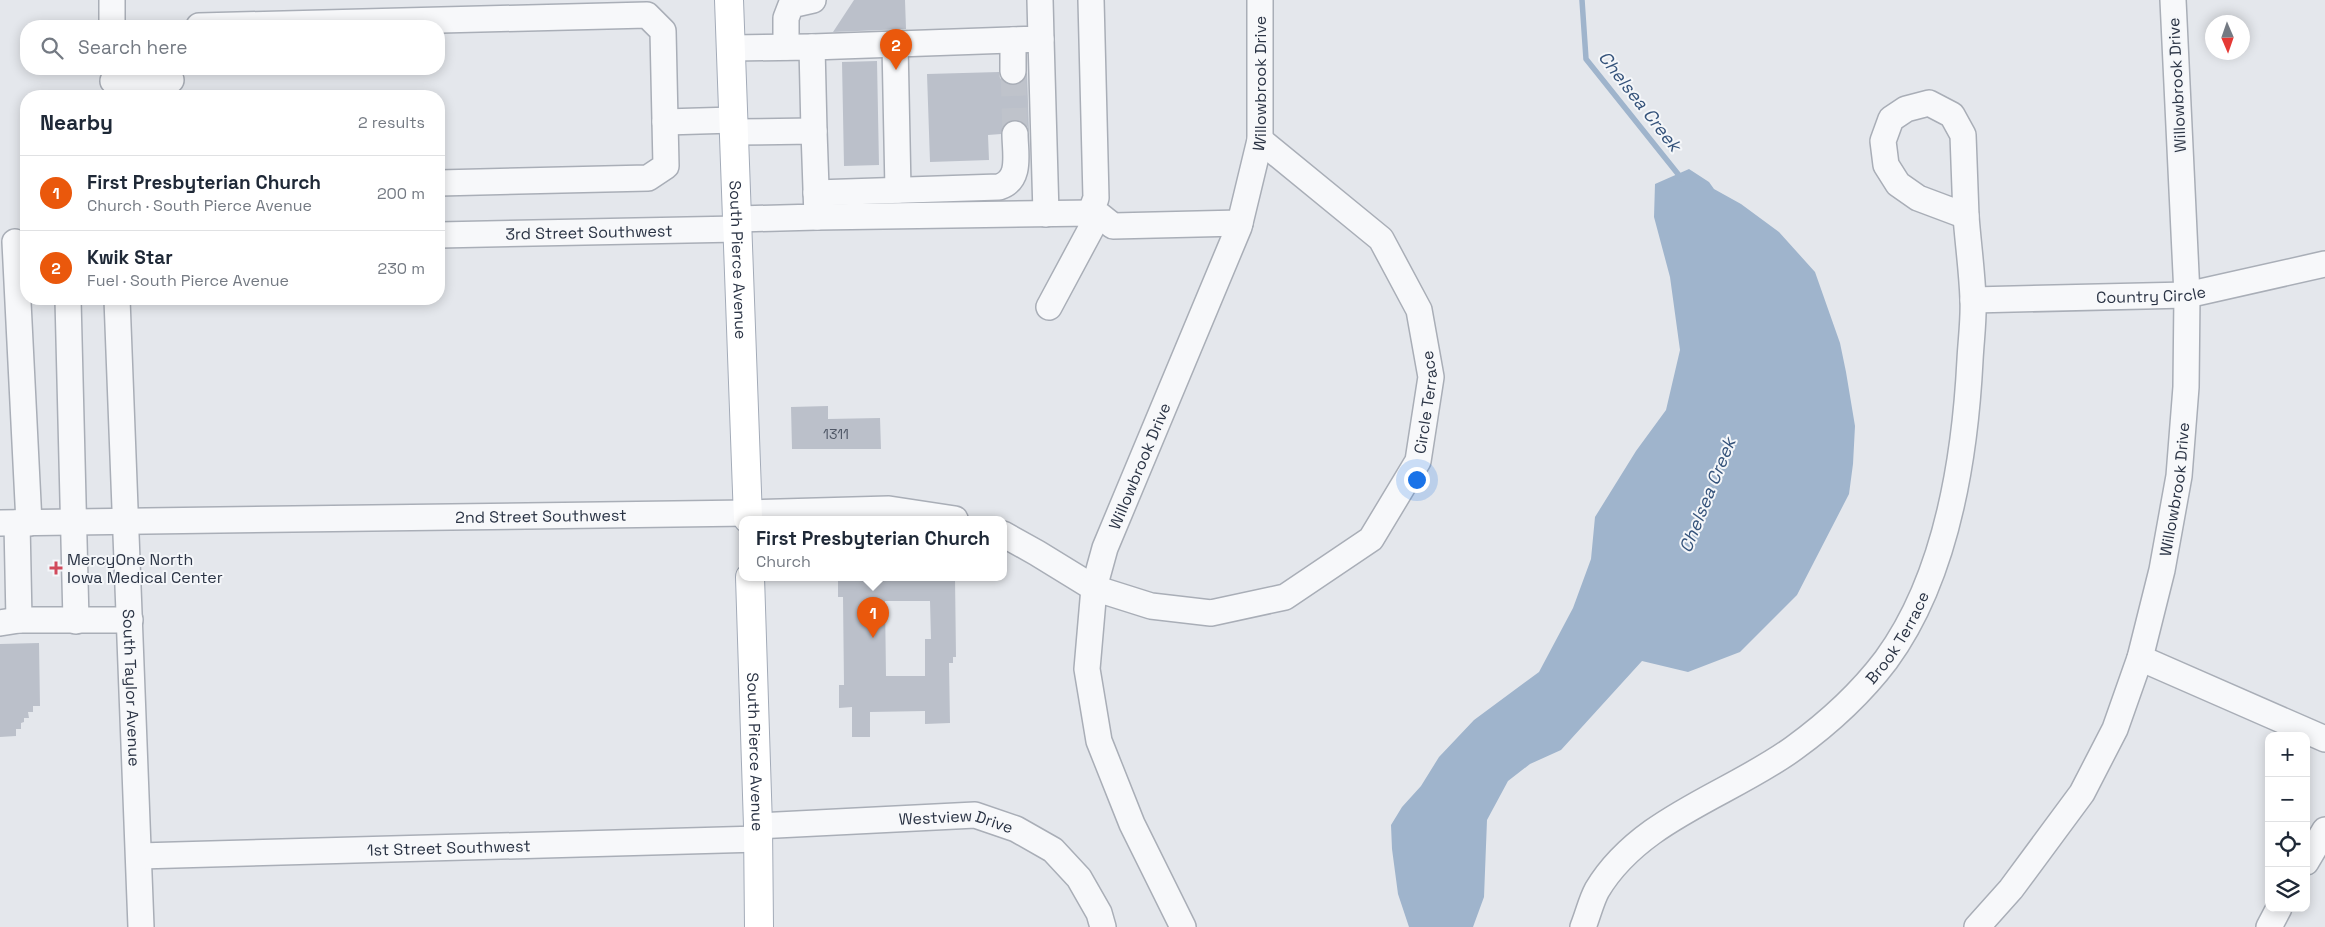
<!DOCTYPE html>
<html lang="en">
<head>
<meta charset="utf-8">
<style>
	:root { --surface:#fff; --page:#f2f2f3; --text:#1f2937; --muted:#747a83; --line:#e0e1e3; --accent:#ea580c }
	body { margin:0; font-family:"Space Grotesk",sans-serif; background:var(--page); color:var(--text) }
	.controls { position:absolute; right:15px; bottom:15px; display:grid; overflow:hidden; border-radius:10px; box-shadow:0 2px 12px #0003 }
	.controls button { width:45px; height:45px; display:grid; place-items:center; padding:0; border:0; border-bottom:1px solid var(--line); background:var(--surface); color:var(--text); font:25px sans-serif }
	.compass { position:absolute; left:2205px; top:15px; width:45px; height:45px; border-radius:50%; background:var(--surface); box-shadow:0 2px 12px #0003; rotate:178deg }
	.you { position:absolute; left:1416px; top:479px; width:18px; height:18px; margin:-12px; border:4px solid #fff; border-radius:50%; background:#1a73e8; box-shadow:0 0 0 8px #1a73e833 }
	.badge { display:grid; place-items:center; width:32px; height:32px; border-radius:50%; background:var(--accent); color:#fff; font-size:16px; font-weight:700 }
	.pin { position:absolute; translate:-50% -41px; filter:drop-shadow(0 1px 2px #0008) }
	.pin::after { content:''; position:absolute; top:26px; width:18px; height:15px; background:inherit; clip-path:polygon(0 0,100% 0,50% 100%) }
	.popup { position:absolute; left:739px; top:516px; width:268px; height:65px; box-sizing:border-box; display:grid; place-content:center; border-radius:10px; background:var(--surface); filter:drop-shadow(0 1px 4px #0005); font-size:16px; white-space:nowrap; color:var(--muted) }
	.popup b { font-size:19px; color:var(--text) }
	.popup::after { content:''; position:absolute; left:50%; top:100%; margin-left:-10px; border:10px solid transparent; border-top-color:var(--surface) }
	.list { margin:0; padding:0; list-style:none }
	h2 { display:flex; justify-content:space-between; align-items:center; height:65px; margin:0; padding:0 20px; font-size:21px }
	h2 small { font-size:16px; font-weight:400; color:var(--muted) }
	.list li { display:grid; grid-template-columns:32px 1fr auto; gap:15px; align-items:center; box-sizing:border-box; height:75px; padding:0 20px; border-top:1px solid var(--line) }
	.list b { display:block; font-size:19px; white-space:nowrap }
	.list p { margin:0; font-size:16px; white-space:nowrap; color:var(--muted) }
	.list em { font-size:16px; font-style:normal; color:var(--muted) }
	.icon { flex:none; width:28px; height:28px; fill:none; stroke:currentColor; stroke-width:2; stroke-linecap:round; stroke-linejoin:round }
	.map { position:relative; flex:none; width:2325px; height:927px; overflow:hidden }
	.search { position:absolute; background:var(--surface); box-shadow:0 2px 12px #0003; left:20px; top:20px; width:425px; height:55px; display:flex; align-items:center; gap:12px; box-sizing:border-box; padding:0 18px; border-radius:20px; color:var(--muted); font-size:19px }
	.panel { position:absolute; background:var(--surface); box-shadow:0 2px 12px #0003; left:20px; top:90px; width:425px; height:215px; border-radius:20px }
	.map>svg:first-child { display:block }
	.water { fill:#9fb4cc }
	.lines { fill:none; stroke-linecap:round; stroke-linejoin:round }
	.stream { stroke:#9fb4cc; stroke-width:5.5 }
	.building { fill:#bbc0ca; fill-rule:evenodd }
	.minor-tunnel { stroke:#bfc3cb; stroke-width:25; stroke-dasharray:25 12; stroke-linecap:butt }
	.minor-casing { stroke:#a9aeb7; stroke-width:28 }
	.major-casing { stroke:#a3abb8; stroke-width:30 }
	.minor { stroke:#f7f8fa; stroke-width:25 }
	.major { stroke:#fff; stroke-width:28 }
	.poi-dot { fill:#d1495b; stroke:#f4f6f9; stroke-width:2 }
	.labels { text-anchor:middle; dominant-baseline:central; stroke-width:4; stroke-linejoin:round; paint-order:stroke }
	.number-label { font-size:14px; fill:#4f5766 }
	.street-label { font-size:16px; fill:#2b3445; stroke:#f4f6f9 }
	.poi-label { font-size:16px; fill:#2b3445; stroke:#f4f6f9; text-anchor:start }
	.water-label { font-size:18px; font-style:italic; fill:#34527a; stroke:#f4f6f9 }
</style>
</head>
<body>
<div class="map">
<svg width="2325" height="927" viewBox="0 0 2325 927">
	<rect width="100%" height="100%" fill="#e4e7ec"/>
	<path class="water" d="M1689,169L1709,182L1714,189L1741,204L1779,232L1815,272L1840,343L1846,372L1855,426L1853,464L1849,494L1797,595L1740,652L1688,672L1642,661L1561,750L1530,764L1508,781L1487,820L1484,897L1473,927H1409L1398,894L1392,849L1391,825L1402,807L1421,786L1439,757L1474,720L1539,672L1573,608L1591,559L1595,517L1636,451L1666,410L1680,350L1670,277L1654,217L1655,184Z"/>
	<g class="lines">
		<path class="stream" d="M1582,0L1586,59L1682,179"/>
	</g>
	<path class="building" d="M854,0H905L906,29L833,32Z
		M877,61L879,165L844,166L842,62Z
		M999,72L1000,78L1005,83L1013,85L1021,83L1027,72L1029,132L1027,126L1021,121L1015,120L1008,122L1003,127L1001,134L988,135L989,160L930,162L927,74Z
		M828,406V419L880,418L881,449H792L791,407Z
		M838,577H955L956,657H953V663H949L950,723L925,724V711L870,712V737H852V707L839,708V685H844L843,597H838ZM885,601H930L931,639H925V676H886Z
		M39,643L40,706H33V712H28L29,718H24V722L21,723V729H16V736L0,737V644Z"/>
	<g class="lines">
		<path class="minor-tunnel" d="M1013,71L1015,134"/>
		<g class="minor-casing">
			<g id="minor">
				<path d="M112,0V26"/>
				<path d="M1091,0L1096,198L1093,206V213L1098,214L1113,226L1240,223"/>
				<path d="M199,26L647,15L663,31L666,166L648,178L439,183"/>
				<path d="M1041,39L1046,214"/>
				<path d="M1013,40V71"/>
				<path d="M895,44L898,190"/>
				<path d="M786,47V18L791,5L813,0"/>
				<path d="M812,47L1041,39L1040,0"/>
				<path d="M732,48L812,47L814,131"/>
				<path d="M113,81L171,80"/>
				<path d="M1929,103L1952,115L1963,135L1966,216L1918,198L1898,184L1886,165L1883,141L1891,119L1906,109Z"/>
				<path d="M665,122L734,120"/>
				<path d="M735,132L814,131L817,217L738,219"/>
				<path d="M816,193L999,187C1022,180 1015,153 1015,134"/>
				<path d="M817,217L1093,213V225L1049,307"/>
				<path id="s1" d="M439,235L738,229"/>
				<path d="M15,242L29,523"/>
				<path d="M68,299L76,621"/>
				<path id="s2" d="M117,299L141,927"/>
				<path id="s3" d="M1973,300L2187,295L2325,264"/>
				<path id="s4" d="M0,523L748,513L889,509L955,519"/>
				<path d="M17,523L19,620"/>
				<path id="s5" d="M1003,534L1037,553L1094,588L1151,606L1211,613L1285,597L1371,539L1418,461L1431,377L1419,310L1381,239L1260,140"/>
				<path d="M0,623L19,620H130"/>
				<path d="M2140,658L2325,739"/>
				<path id="s6" d="M758,826L975,815L1016,829L1053,850L1079,878L1099,913L1103,927"/>
				<path id="s7" d="M139,856L759,839"/>
				<path d="M2306,862L2325,830"/>
				<path id="s8" d="M1183,927L1132,824L1099,741L1087,669L1094,588L1105,548L1239,227L1260,140V0"/>
				<path id="s9" d="M1583,927C1588,915 1591,901 1597,890C1640,818 1730,795 1794,748C1827,724 1861,693 1886,660C1946,578 1965,459 1970,360C1971,340 1974,319 1973,299C1972,271 1968,243 1966,216"/>
				<path id="s10" d="M1977,927L2011,889L2082,793L2115,729L2140,658L2162,570L2179,476L2186,387L2187,295L2173,0"/>
				<path d="M2269,927L2279,908"/>
			</g>
		</g>
		<g class="major-casing">
			<g id="major">
				<path id="s11" d="M729,0L748,519"/>
				<path id="s12" d="M750,577L758,826L759,927"/>
			</g>
		</g>
		<use href="#minor" class="minor"/>
		<use href="#major" class="major"/>
	</g>
	<path class="poi-dot" d="M53.5 560.5h5v5h5v5h-5v5h-5v-5h-5v-5h5z"/>
	<g class="labels">
		<g class="number-label">
			<text x="836" y="434">1311</text>
		</g>
		<g class="street-label">
			<text stroke="none"><textPath href="#s8" startOffset="894">Willowbrook Drive</textPath></text>
			<text transform="translate(2177 85) rotate(-93)">Willowbrook Drive</text>
			<text stroke="none"><textPath href="#s1" startOffset="150">3rd Street Southwest</textPath></text>
			<text stroke="none"><textPath href="#s11" startOffset="260">South Pierce Avenue</textPath></text>
			<text stroke="none"><textPath href="#s3" startOffset="178">Country Circle</textPath></text>
			<text stroke="none"><textPath href="#s5" startOffset="556">Circle Terrace</textPath></text>
			<text stroke="none"><textPath href="#s8" startOffset="489">Willowbrook Drive</textPath></text>
			<text stroke="none"><textPath href="#s10" startOffset="490">Willowbrook Drive</textPath></text>
			<text stroke="none"><textPath href="#s4" startOffset="541">2nd Street Southwest</textPath></text>
			<text stroke="none"><textPath href="#s9" startOffset="438">Brook Terrace</textPath></text>
			<text stroke="none"><textPath href="#s2" startOffset="389">South Taylor Avenue</textPath></text>
			<text stroke="none"><textPath href="#s12" startOffset="175">South Pierce Avenue</textPath></text>
			<text stroke="none"><textPath href="#s6" startOffset="199">Westview Drive</textPath></text>
			<text stroke="none"><textPath href="#s7" startOffset="310">1st Street Southwest</textPath></text>
		</g>
		<g class="poi-label">
			<text x="67" y="559">MercyOne North<tspan x="67" dy="18">Iowa Medical Center</tspan></text>
		</g>
		<g class="water-label">
			<text transform="translate(1640 101) rotate(52)">Chelsea Creek</text>
			<text transform="translate(1707 495) rotate(-68)">Chelsea Creek</text>
		</g>
	</g>
</svg>
<div class="controls">
<button>+</button>
<button>−</button>
<button><svg class="icon" aria-label="locate" viewBox="0 0 24 24"><circle cx="12" cy="12" r="6"/><path d="M12 2v4M12 18v4M2 12h4M18 12h4"/></svg></button>
<button><svg class="icon" aria-label="layers" viewBox="0 0 24 24"><path d="M12 4l9 5-9 5-9-5zM3 14l9 5 9-5"/></svg></button>
</div>
<svg class="compass" viewBox="-18 -18 36 36"><path d="M0-13l5 13h-10z" fill="#e53935"/><path d="M0 13l5-13h-10z" fill="#747a83"/></svg>
<div class="you"></div>
<div class="pin badge" style="left:873px;top:638px">1</div>
<div class="popup"><b>First Presbyterian Church</b>Church</div>
<div class="pin badge" style="left:896px;top:70px">2</div>
<div class="search"><svg class="icon" aria-label="search" viewBox="0 0 24 24"><circle cx="10" cy="10" r="6"/><path d="M15 15l6 6"/></svg>Search here</div>
<section class="panel">
<h2>Nearby<small>2 results</small></h2>
<ul class="list">
<li><span class="badge">1</span><div><b>First Presbyterian Church</b><p>Church · South Pierce Avenue</p></div><em>200 m</em></li>
<li><span class="badge">2</span><div><b>Kwik Star</b><p>Fuel · South Pierce Avenue</p></div><em>230 m</em></li>
</ul>
</section>
</div>
</body>
</html>
